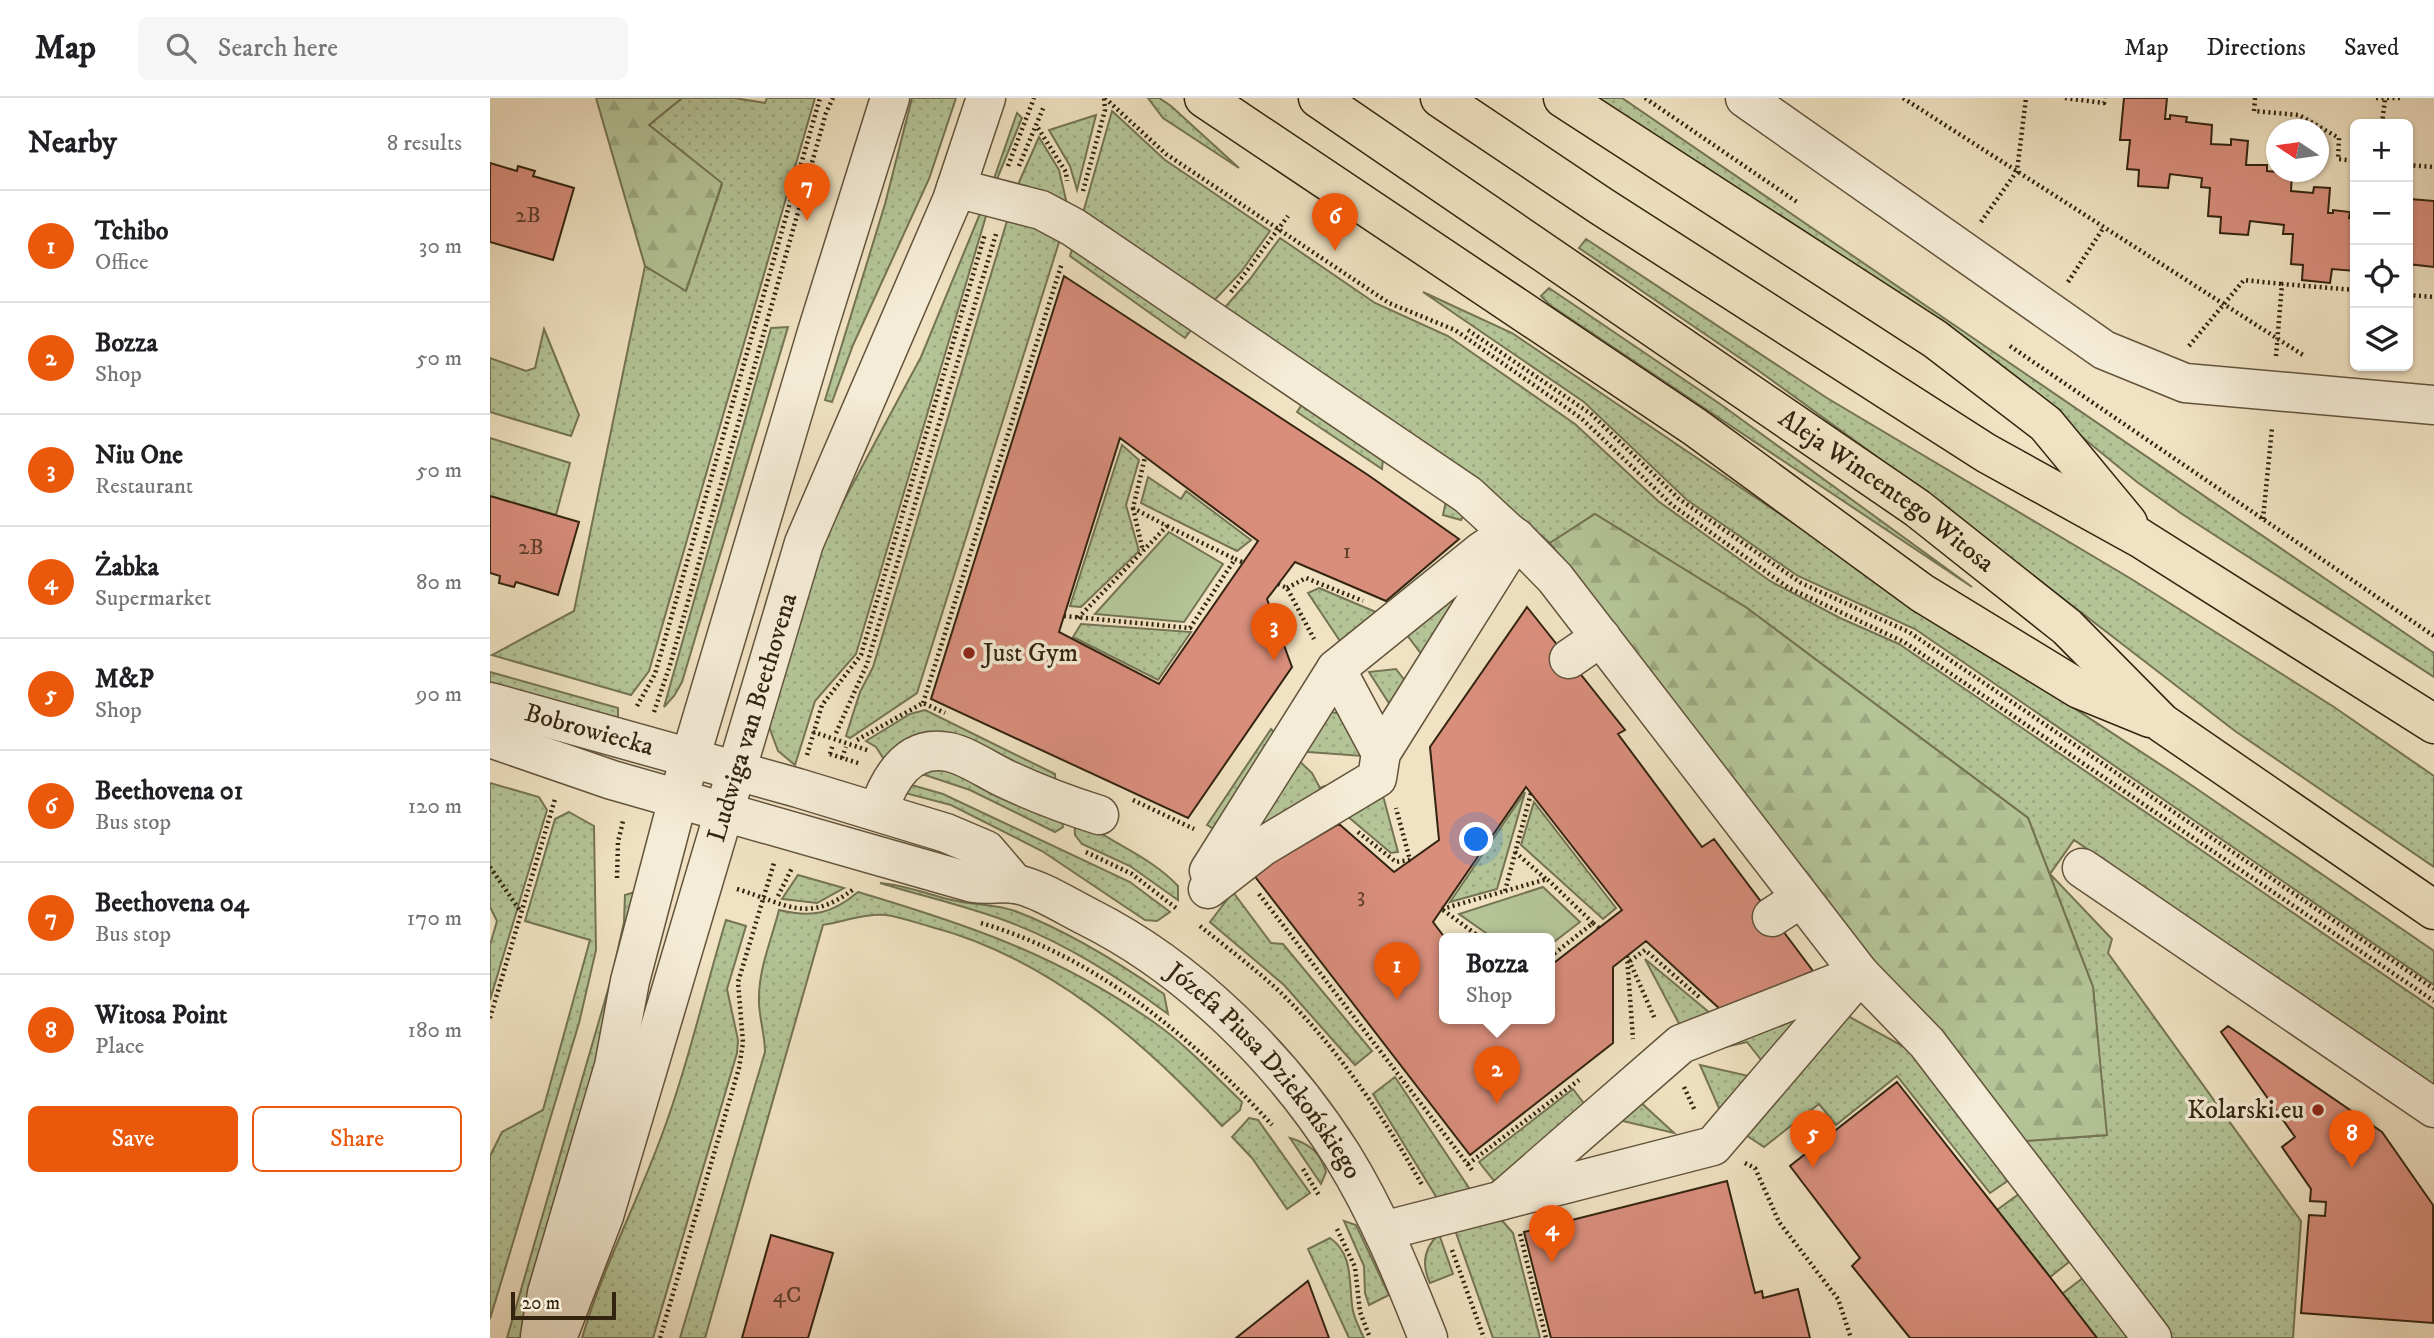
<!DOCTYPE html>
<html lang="en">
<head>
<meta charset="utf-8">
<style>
	:root { --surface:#fff; --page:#f6f6f6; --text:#202124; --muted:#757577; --line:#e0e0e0; --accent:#ea580c }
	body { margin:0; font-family:"IM FELL DW Pica",serif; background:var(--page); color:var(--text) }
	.controls { position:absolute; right:21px; top:21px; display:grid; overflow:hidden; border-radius:10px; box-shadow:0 2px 5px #0004 }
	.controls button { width:63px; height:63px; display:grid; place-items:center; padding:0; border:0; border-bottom:2px solid var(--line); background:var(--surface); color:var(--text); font:35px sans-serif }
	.compass { position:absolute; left:1776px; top:21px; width:63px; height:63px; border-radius:50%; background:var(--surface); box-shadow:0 2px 5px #0004; rotate:283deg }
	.scale { position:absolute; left:21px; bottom:18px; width:105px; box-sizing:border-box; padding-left:7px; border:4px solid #332410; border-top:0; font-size:19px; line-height:24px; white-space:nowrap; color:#332410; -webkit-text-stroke:5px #f5ecd7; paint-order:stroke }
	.you { position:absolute; left:987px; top:742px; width:24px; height:24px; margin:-18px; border:5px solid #fff; border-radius:50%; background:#1a73e8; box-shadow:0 0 0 10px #1a73e833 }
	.badge { display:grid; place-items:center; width:46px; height:46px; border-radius:50%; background:var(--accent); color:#fff; font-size:23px; font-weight:700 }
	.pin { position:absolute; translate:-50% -58px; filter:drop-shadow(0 2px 4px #0008) }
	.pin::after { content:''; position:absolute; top:37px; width:24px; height:21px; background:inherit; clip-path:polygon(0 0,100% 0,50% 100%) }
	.popup { position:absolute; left:949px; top:835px; width:116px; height:91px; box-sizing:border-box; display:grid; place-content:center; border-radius:10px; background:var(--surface); filter:drop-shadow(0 2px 5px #0005); font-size:23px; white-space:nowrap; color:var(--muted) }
	.popup b { font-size:26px; color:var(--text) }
	.popup::after { content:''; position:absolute; left:50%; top:100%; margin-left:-14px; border:14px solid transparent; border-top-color:var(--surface) }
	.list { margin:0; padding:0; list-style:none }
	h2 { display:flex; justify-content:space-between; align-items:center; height:91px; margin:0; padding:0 28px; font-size:30px }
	h2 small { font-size:23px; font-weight:400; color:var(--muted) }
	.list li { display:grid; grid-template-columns:46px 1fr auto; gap:21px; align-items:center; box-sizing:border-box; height:112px; padding:0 28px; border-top:2px solid var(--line) }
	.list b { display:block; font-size:26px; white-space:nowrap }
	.list p { margin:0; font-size:23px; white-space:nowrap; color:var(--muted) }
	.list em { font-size:23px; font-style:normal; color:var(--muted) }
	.actions { display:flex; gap:14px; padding:21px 28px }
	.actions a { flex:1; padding:16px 0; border:2px solid var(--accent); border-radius:10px; text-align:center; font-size:24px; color:var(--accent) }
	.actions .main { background:var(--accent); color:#fff }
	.icon { flex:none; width:38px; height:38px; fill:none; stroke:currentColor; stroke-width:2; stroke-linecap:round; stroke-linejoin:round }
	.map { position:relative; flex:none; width:1944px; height:1240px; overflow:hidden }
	header { display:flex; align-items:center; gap:42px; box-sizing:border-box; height:98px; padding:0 35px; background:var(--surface); border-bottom:2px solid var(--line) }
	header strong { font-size:33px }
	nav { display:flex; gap:38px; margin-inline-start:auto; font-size:24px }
	.search { width:490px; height:63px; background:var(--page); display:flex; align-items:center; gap:18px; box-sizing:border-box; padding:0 24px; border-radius:10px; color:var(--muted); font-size:26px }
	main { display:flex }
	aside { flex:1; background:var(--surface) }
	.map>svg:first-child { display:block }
	.grass { fill:url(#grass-dots); stroke:#747454; stroke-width:2 }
	.forest { fill:url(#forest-firs); stroke:#747454; stroke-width:2 }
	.garden { fill:#b4c497; stroke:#747454; stroke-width:2 }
	.building { fill:#d98e7c; stroke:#332410; stroke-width:2; fill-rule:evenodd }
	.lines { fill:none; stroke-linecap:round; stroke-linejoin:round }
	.minor-casing { stroke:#62543c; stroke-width:41 }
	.major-casing { stroke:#332410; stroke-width:41 }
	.path { stroke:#332410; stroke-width:4.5; stroke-dasharray:2 3.5; stroke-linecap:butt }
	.minor { stroke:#f5ecd7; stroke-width:38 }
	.major { stroke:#f0e2c2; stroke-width:38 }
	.poi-dot { fill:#8f2418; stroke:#f5ecd7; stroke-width:2.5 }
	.labels { text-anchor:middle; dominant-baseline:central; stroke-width:7; stroke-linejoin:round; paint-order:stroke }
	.number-label { font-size:23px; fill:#5c3e2b }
	.street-label { font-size:26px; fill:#332410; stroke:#f5ecd7 }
	.poi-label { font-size:26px; fill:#332410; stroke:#f5ecd7; text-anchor:start }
</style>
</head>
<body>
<header>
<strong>Map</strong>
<div class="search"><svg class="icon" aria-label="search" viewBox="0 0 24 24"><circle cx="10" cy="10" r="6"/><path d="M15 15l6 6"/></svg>Search here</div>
<nav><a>Map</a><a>Directions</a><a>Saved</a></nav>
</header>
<main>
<aside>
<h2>Nearby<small>8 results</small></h2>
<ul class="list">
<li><span class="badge">1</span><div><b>Tchibo</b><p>Office</p></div><em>30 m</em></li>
<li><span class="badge">2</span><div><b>Bozza</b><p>Shop</p></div><em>50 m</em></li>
<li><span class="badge">3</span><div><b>Niu One</b><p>Restaurant</p></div><em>50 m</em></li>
<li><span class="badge">4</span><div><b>Żabka</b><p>Supermarket</p></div><em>80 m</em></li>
<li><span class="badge">5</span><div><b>M&amp;P</b><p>Shop</p></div><em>90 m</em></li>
<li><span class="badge">6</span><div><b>Beethovena 01</b><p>Bus stop</p></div><em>120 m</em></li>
<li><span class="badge">7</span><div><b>Beethovena 04</b><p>Bus stop</p></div><em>170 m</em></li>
<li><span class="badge">8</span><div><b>Witosa Point</b><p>Place</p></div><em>180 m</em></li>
</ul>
<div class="actions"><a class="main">Save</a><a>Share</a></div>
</aside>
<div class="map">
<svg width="1944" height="1240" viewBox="0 0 1944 1240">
	<defs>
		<pattern id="grass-dots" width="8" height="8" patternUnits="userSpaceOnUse" patternTransform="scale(1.75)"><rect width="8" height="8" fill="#b4c497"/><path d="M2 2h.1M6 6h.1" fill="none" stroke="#9ba881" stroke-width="1.8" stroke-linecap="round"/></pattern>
		<pattern id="forest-firs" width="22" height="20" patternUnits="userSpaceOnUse" patternTransform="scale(1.75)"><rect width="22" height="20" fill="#b4c497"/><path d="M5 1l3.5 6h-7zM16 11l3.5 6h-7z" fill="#9ba881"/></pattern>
	</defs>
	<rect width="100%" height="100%" fill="#f0e2c2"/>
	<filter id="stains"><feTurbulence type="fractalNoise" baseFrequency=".00286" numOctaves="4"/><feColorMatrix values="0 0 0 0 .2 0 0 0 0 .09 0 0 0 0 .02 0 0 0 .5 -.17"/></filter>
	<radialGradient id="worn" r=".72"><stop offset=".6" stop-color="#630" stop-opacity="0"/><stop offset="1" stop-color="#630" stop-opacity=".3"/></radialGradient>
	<path class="grass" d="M192,0H244L275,5L277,0H325L159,573L141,597L2,557L84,513L155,168L196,192L232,86L159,27Z
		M422,0H466L439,81L363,247L342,304L335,302L395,106Z
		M658,0H669L681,8L749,70L673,20Z
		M1100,0H1132L1944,555V579L1692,416L1647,384L1547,302Z
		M622,13L675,62L780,133L751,174L717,210L591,122Z
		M527,15L532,20L507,81L366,556L325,603L305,667L288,653L278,626L337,434L431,259L501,89Z
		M606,17L587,92L580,68L559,32Z
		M549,39L569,72L579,115L526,91Z
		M520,113L571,138L427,595L360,640L356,638L370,594L383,569Z
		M790,140L885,205L958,238L1085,326L1168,403L1280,483L1350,520L1409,546L1944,911V990L1584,742L1560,776L1622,841L1618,855L1811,1123L1803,1240H1682L1534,1043L1616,1037L1603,889L1538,720L1257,510L1105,416L1060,445L1021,412L729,216L760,181Z
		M1096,141L1337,300L1643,482L1844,609L1944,678V769L1745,633L1430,390L1269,273L1089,150Z
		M585,142L705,227L695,240L580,158Z
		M1059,190L1233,308L1482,489L1060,207L1051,198Z
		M933,194L1022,235L1392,485L1688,678L1944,853V887L1425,531L1308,478L1197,402L1094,304Z
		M298,229L192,584L184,598L174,609L281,230Z
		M54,231L89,317L81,338L0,314V260L36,273L45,270Z
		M819,296L980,405L971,422L953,417L956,403L893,360L892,371L807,314Z
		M0,340L80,365L66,417L0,398Z
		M632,347L649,362L636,407L649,453L591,509L580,508Z
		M658,379L691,401L696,393L761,442L747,453L651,405Z
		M992,460L935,561L917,537Z
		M829,490L893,517L852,546L818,495Z
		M591,526L701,534L668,582L583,539Z
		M906,571L919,588L904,613L879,574Z
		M0,574L128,610V622L0,589Z
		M435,612L565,676L566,694L471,650L397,666L386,649L376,643L420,616Z
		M835,613L852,616L872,658L818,654L812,648Z
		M781,631L793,643L732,736L717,727Z
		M805,659L822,675L830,690L835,688L843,695L750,746Z
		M446,666L571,717L573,729L565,734L480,692L423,673Z
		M404,682L453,696L640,784L680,814L667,823L655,822L552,753L461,707L411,694Z
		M0,685L49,699L57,712L0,902V847L7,823L0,809Z
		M892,694L908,754L901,755L856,717Z
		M1035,694L1007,791L960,804Z
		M1044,704L1126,810L1113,821L1031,747Z
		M79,714L104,728L106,852L89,925L0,1221V1058L12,1034L53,1012L100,842L35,823L65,721Z
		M584,716C616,744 658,756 688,788V802L640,768L592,746L585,737Z
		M308,777L354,790L327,805L292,801Z
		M390,785C415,787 437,796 462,802C482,807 506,806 525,813C578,833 628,864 674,896L678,916C628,879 577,846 519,824C477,808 432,798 390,785Z
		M145,794L88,1049L31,1240H17L122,878L134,824L135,797Z
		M368,794C479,827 568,857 665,925C696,947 724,977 752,1004L750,1012L732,1028C652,941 555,858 438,828C424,824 410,819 396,817C377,815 352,824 333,827L215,1240H190L275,954C275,935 268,917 269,899C269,870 282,840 289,812C322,820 342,816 368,794Z
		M743,794L781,845L793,846L882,953L865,967L794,887L720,824Z
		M236,822L256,828L237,891L248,942L247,955L163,1240H92C112,1172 145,1109 170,1042C197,971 214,895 236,822Z
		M1155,861L1226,920L1194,935Z
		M1337,898L1279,972L1257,944L1204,956Z
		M1356,917L1420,952L1519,1082L1500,1095L1407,978L1346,1027L1329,1006L1274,1049L1253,1035Z
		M1210,967L1272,981L1235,1024Z
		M905,979L983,1096L950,1105L883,996Z
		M1083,991L1099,1012L1005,1084L989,1064Z
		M1147,1001L1184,1035L1124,1021Z
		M759,1020L768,1022L820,1095L797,1111L762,1060L742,1039Z
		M800,1040C820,1046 830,1054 836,1074L831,1086Z
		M1529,1096L1579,1164L1560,1179L1507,1112Z
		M1009,1119L1023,1135L1050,1240H1003L965,1132Z
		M854,1123L866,1127L899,1197L879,1207L875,1195L874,1168Z
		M949,1136L963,1176L940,1185C931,1166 934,1150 949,1136Z
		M840,1140C865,1157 858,1188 863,1213C865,1222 870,1232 874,1240H859L818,1151Z
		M1593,1180L1640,1240H1607L1572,1196Z"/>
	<path class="forest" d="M106,0H192L159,27L232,85L196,193L155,168Z
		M1105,416L1257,510L1538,720L1603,889L1617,1037L1534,1043L1434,929L1060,445Z"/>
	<path class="garden" d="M679,434L733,466L694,524L605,516Z
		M1053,789L1090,824L1060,847V840H1003L969,816Z"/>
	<path class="building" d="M1634,0H1677L1675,21H1680V17L1697,19L1696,24L1722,27L1721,46L1741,47V41L1758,43L1756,67H1777V73L1802,75L1801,93L1823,95L1824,89L1840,90L1838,115H1843V112L1860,114L1859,120H1865V173L1842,171L1840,185L1812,182L1813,167L1801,166L1803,136H1793L1794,127L1760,123L1758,137L1730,135L1731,119L1718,118L1720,90L1711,89L1712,80L1680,76L1678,90L1648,88L1649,72L1637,71L1640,42H1630Z
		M0,65L27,73L28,68L45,73L43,78L84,90L63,162L0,144Z
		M1920,101L1944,103V169L1918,166Z
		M574,178L878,377L969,441L896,503L805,464L777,501L802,569L698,720L441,601ZM630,340L768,443L669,586L569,534Z
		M0,398L89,424L68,497L26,484L24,489L9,485L10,478L0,475Z
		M1037,509L1135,632L1128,636L1212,749L1224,741L1323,873L1231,912L1156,843L1123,869V945L980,1057L763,776L849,726L904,774L949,742L940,649ZM1036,689L1132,812L1060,868V920H954L955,840L943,824Z
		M1738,928L1892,1034L1943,1107V1225L1811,1215L1819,1117L1835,1118L1836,1104L1820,1103L1821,1091L1792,1049L1805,1039L1731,934Z
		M1407,984L1560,1179L1607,1240H1420L1362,1168L1370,1160L1300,1068Z
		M1237,1083L1265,1195L1272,1193L1273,1200L1308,1191L1320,1240H1061L1034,1134Z
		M281,1137L343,1155L318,1240H252Z
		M818,1183L839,1240H746Z"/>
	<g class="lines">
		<g class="minor-casing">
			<g id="minor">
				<path d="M1255,0L1614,252L1695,285L1944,307"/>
				<path d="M466,90L551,112L583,129L978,397L1019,435"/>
				<path d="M1026,440L1065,480L1370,876L1437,945L1662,1240"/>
				<path d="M1079,561L1111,539"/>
				<path d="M846,571L891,655"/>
				<path id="s1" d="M0,604L308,690L456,735L496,752L525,786"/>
				<path id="s2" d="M0,640L122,682L483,785C497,787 513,784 526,786C550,791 576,808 598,819C700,870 792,962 852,1057C888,1115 913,1177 938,1240"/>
				<path d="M388,713C399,681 418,646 459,654C478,658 500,674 518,682C548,696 577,707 609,717"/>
				<path d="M1592,770L1944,1010"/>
				<path d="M718,791L772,749L887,680L891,655L1026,440L1019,435L992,453L846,571L719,773"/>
				<path d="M1282,819L1311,800"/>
				<path d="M1012,1102L1191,946L1364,878"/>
				<path d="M893,1133L1223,1048L1370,876"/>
				<path d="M50,1238L57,1195L124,968L140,883L188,701L327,234L400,0"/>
				<path id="s3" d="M67,1240L114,1118L314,445L462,102L496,0"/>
			</g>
		</g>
		<g class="major-casing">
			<g id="major">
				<path d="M714,0L1205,329L1432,495L1589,591L1660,620"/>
				<path id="s4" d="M828,0L1427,410L1577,529L1672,625L1944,812"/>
				<path d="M950,0L1111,108L1496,355L1650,440L1944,626"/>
				<path d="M1073,0L1445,241L1556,326L1638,425"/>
			</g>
		</g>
		<path class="path" d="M615,0L676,56L899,205L965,232L1091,320L1182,407L1299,490L1414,544L1944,903
			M1155,0L1307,104
			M1413,0L1813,257
			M1575,0L1614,5L1615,0
			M1765,0L1764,13L1809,17L1849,40L1848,61L1865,63
			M1886,0H1910
			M1892,26L1895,1
			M548,30L576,74L577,83
			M1918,67L1944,69
			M518,68L544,0
			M529,68L554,8
			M593,93L615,12L614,0
			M1491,124L1527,73L1536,0
			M1578,184L1614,129
			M741,194L798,118
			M1918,197L1944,199
			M978,232L1101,316L1189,401L1311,485L1419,534L1944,891
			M1520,248L1944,538
			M1699,248L1754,182L1792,186
			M1786,258L1792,186L1865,192
			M643,410L653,453
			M1773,421L1782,330
			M677,428L745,461
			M788,486L797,490L824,541
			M797,490L816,480L873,503
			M574,518L700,530L745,461L752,464
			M588,520L677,428L643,410L655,359
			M433,605L572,165
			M147,608L165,576L330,0
			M164,614L180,567L336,15L343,0
			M323,634L380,653
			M346,635L377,566L506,136
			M367,642L433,605L455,615
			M340,656L371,666
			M340,656L343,646
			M317,657L332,607L371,557L495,136
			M352,660L356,649
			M643,702L704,731
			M868,734L906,764L920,762L906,710
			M596,754L642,776L686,810
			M1025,754L1056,781
			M0,769L31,814
			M127,780L128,744L133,723
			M247,791C297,806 317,827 365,790
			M1015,793L1041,695
			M769,796L982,1072
			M288,798L302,770
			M952,811L1057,781L1103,825
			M953,812L991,840
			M491,825C607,859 702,939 782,1027
			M710,828C736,849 764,870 789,893C847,949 892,1016 932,1087
			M1137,858L1143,941
			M1060,859L1103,825L1109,830
			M1139,862L1165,921
			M1140,863L1155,852L1209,899
			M0,920L65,701
			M1194,989L1205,1013
			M1255,1065L1265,1070L1289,1124L1348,1201L1361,1240
			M978,1066L1089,982
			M813,1071L830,1099
			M847,1131L865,1169L870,1214L880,1240
			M1030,1136L1056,1240
			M962,1152L994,1240
			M170,1240L249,970L253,945L248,884L284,765"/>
		<use href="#minor" class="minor"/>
		<use href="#major" class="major"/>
	</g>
	<g class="poi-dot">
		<circle cx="479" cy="555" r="7"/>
		<circle cx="1828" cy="1012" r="7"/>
	</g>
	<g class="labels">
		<g class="number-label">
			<text x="38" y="117">2B</text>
			<text x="41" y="449">2B</text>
			<text x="857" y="453">1</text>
			<text x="871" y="797">3</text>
			<text x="297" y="1197">4C</text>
		</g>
		<g class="street-label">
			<text stroke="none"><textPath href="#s4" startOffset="691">Aleja Wincentego Witosa</textPath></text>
			<text stroke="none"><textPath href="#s3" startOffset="651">Ludwiga van Beethovena</textPath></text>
			<text stroke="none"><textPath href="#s1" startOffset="103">Bobrowiecka</textPath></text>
			<text stroke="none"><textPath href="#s2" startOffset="864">Józefa Piusa Dziekońskiego</textPath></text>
		</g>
		<g class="poi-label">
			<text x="493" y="555">Just Gym</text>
			<text x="1814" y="1012" text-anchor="end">Kolarski.eu</text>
		</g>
	</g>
	<rect width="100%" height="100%" filter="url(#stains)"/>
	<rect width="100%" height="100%" fill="url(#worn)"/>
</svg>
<div class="controls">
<button>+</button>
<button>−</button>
<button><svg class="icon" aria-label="locate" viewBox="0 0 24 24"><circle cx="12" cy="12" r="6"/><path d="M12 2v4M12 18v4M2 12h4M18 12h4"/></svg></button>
<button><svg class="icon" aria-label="layers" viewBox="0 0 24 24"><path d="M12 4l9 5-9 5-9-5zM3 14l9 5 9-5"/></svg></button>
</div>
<svg class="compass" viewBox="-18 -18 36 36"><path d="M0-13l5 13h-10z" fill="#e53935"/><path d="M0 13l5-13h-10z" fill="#757577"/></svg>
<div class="scale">20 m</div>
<div class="you"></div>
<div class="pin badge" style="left:907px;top:902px">1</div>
<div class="pin badge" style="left:1007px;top:1006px">2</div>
<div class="popup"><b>Bozza</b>Shop</div>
<div class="pin badge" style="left:784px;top:563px">3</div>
<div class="pin badge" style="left:1062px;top:1165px">4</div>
<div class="pin badge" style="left:1323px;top:1070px">5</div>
<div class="pin badge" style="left:845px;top:153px">6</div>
<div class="pin badge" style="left:317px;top:123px">7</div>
<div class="pin badge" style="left:1862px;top:1070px">8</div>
</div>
</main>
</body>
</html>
